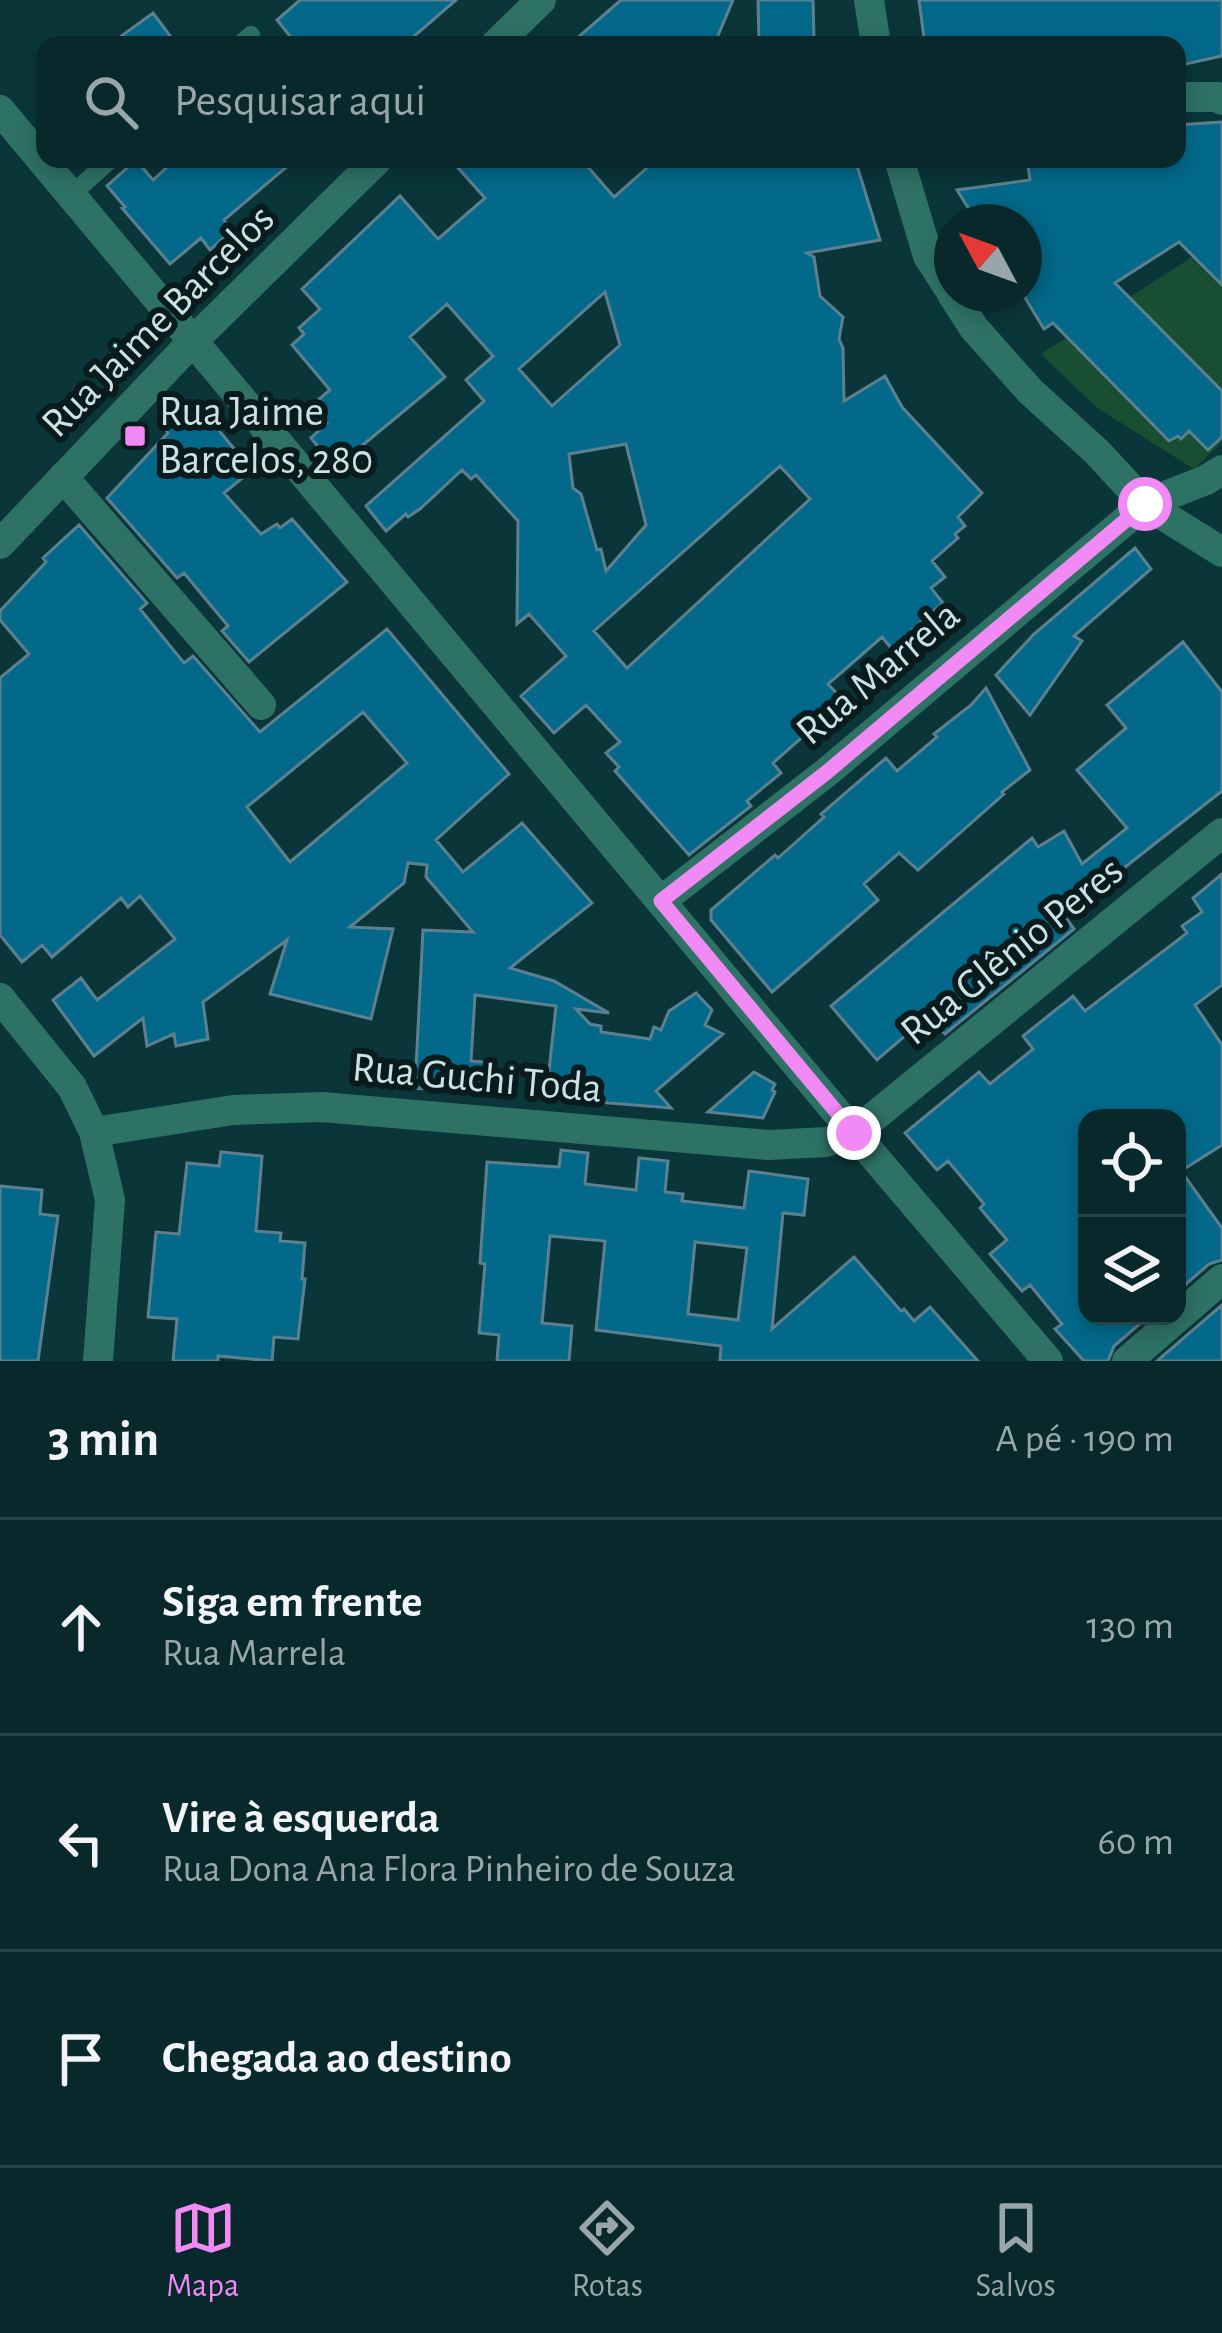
<!DOCTYPE html>
<html lang="pt">
<head>
<meta charset="utf-8">
<style>
	:root { --surface:#08282c; --page:#113034; --text:#f1f3f6; --muted:#98a6a9; --line:#294448; --accent:#f18af4 }
	body { margin:0; font-family:"Alegreya Sans",sans-serif; background:var(--page); color:var(--text) }
	.controls { position:absolute; right:36px; bottom:36px; display:grid; overflow:hidden; border-radius:24px; box-shadow:0 6px 18px #0003 }
	.controls button { width:108px; height:108px; display:grid; place-items:center; padding:0; border:0; border-bottom:3px solid var(--line); background:var(--surface); color:var(--text); font:60px sans-serif }
	.compass { position:absolute; left:934px; top:204px; width:108px; height:108px; border-radius:50%; background:var(--surface); box-shadow:0 6px 18px #0003; rotate:311deg }
	.stop { position:absolute; width:36px; height:36px; margin:-27px; border:9px solid #f18af4; border-radius:50%; background:#fff }
	.stop.end { background:#f18af4; border-color:#fff; box-shadow:0 3px 12px #0008 }
	.list { margin:0; padding:0; list-style:none }
	h2 { display:flex; justify-content:space-between; align-items:center; height:156px; margin:0; padding:0 48px; font-size:51px }
	h2 small { font-size:39px; font-weight:400; color:var(--muted) }
	.list li { display:grid; grid-template-columns:78px 1fr auto; gap:36px; align-items:center; box-sizing:border-box; height:216px; padding:0 48px; border-top:3px solid var(--line) }
	.list b { display:block; font-size:45px; white-space:nowrap }
	.list p { margin:0; font-size:39px; white-space:nowrap; color:var(--muted) }
	.list em { font-size:39px; font-style:normal; color:var(--muted) }
	.icon { flex:none; width:66px; height:66px; fill:none; stroke:currentColor; stroke-width:2; stroke-linecap:round; stroke-linejoin:round }
	.map { position:relative; flex:none; width:1222px; height:1361px; overflow:hidden }
	.search { position:absolute; background:var(--surface); box-shadow:0 6px 18px #0003; left:36px; right:36px; top:36px; height:132px; display:flex; align-items:center; gap:30px; box-sizing:border-box; padding:0 42px; border-radius:24px; color:var(--muted); font-size:45px }
	.sheet { height:804px; background:var(--surface) }
	nav { display:flex; justify-content:space-around; align-items:center; box-sizing:border-box; height:168px; border-top:3px solid var(--line); background:var(--surface); font-size:33px; color:var(--muted) }
	nav a { display:grid; justify-items:center; gap:6px }
	nav .on { color:var(--accent) }
	.map>svg:first-child { display:block }
	.green { fill:#184e31 }
	.building { fill:#03698a; stroke:#5d8090; stroke-width:3; fill-rule:evenodd }
	.lines { fill:none; stroke-linecap:round; stroke-linejoin:round }
	.lane { stroke:#2e7165; stroke-width:18 }
	.street { stroke:#2e7165; stroke-width:30 }
	.route { stroke:#f18af4; stroke-width:15 }
	.poi-dot { fill:#f18af4; stroke:#091b1c; stroke-width:4.5 }
	.labels { text-anchor:middle; dominant-baseline:central; stroke-width:12; stroke-linejoin:round; paint-order:stroke }
	.street-label { font-size:42px; fill:#cbe1e3; stroke:#091b1c }
	.poi-label { font-size:42px; fill:#cbe1e3; stroke:#091b1c; text-anchor:start }
</style>
</head>
<body>
<div class="map">
<svg width="1222" height="1361" viewBox="0 0 1222 1361">
	<rect width="100%" height="100%" fill="#0a363a"/>
	<path class="green" d="M1222,238V442L1194,469L1096,407L1041,354Z"/>
	<path class="building" d="M300,0H456L404,45H297L277,20Z
		M621,0H733L714,45H569Z
		M758,0H813L814,39L808,40L809,45H759Z
		M919,0H1222V56L1177,66V45H925Z
		M153,13L177,45H109Z
		M1222,122V285L1179,242L1115,283L1222,391V437L1208,450L1189,431L1181,439L1178,436L1169,441L1053,323L1044,329L1024,296V222H977L957,190L1030,180L1027,159H1177V125Z
		M176,159H296L224,220L232,230L210,250L201,238L170,264L122,208L125,207L107,186L136,160L153,180Z
		M450,159H581L614,197L657,159H855L880,240L807,253L814,257L820,296L843,317L839,339L843,348L844,401L885,376L902,407L982,493L958,517L965,526L955,534L958,538L932,561L945,577L931,588L943,603L913,629L924,642L892,649L882,637L828,684L841,698L829,708L832,711L773,763L781,773L747,801L751,806L689,855L615,771L619,767L606,753L620,742L586,705L554,733L521,696L566,656L529,614L517,624L518,521L476,475L471,479L462,470L420,509L408,517L406,514L386,531L366,506L484,401L466,380L493,356L447,304L410,337L445,377L335,468L311,438L327,423L312,405L330,390L292,345L304,334L299,328L320,309L302,289L400,196L438,239L485,198ZM605,292L620,345L552,406L519,369ZM626,444L646,525L606,571L601,549L597,550L581,494L573,488L569,454ZM780,466L810,499L627,668L594,631Z
		M200,408L252,470L224,493L261,534L277,524L280,528L292,519L347,582L249,662L222,631L228,626L184,573L177,578L107,498L168,433L166,430L185,409Z
		M79,525L147,603L140,609L184,663L193,656L260,732L387,629L509,774L436,840L463,872L522,823L592,903L510,968L554,981L609,1013L576,1009L590,1024L601,1026V1032L650,1039L654,1027L661,1030L669,1011L696,993L712,1010L705,1025L723,1034L656,1091L671,1108L546,1098L556,1006L475,995L471,1061L496,1063L493,1094L415,1088L423,930L473,932L426,877L427,865L408,863L404,883L350,927L393,929L371,1019L270,994L287,940L203,1002L208,1039L176,1046L174,1034L147,1046L143,1018L94,1056L53,1000L81,978L97,1000L175,939L140,896L128,907L121,898L52,957L42,945L22,962L0,935V678L29,654L0,620V611L46,562L43,558ZM363,712L407,763L290,862L247,807Z
		M1135,548L1151,569L1074,636L1082,641L1030,715L996,675L1034,634Z
		M1183,642L1222,692V791L1106,882L1104,879L1059,908L1074,929L945,1034L928,1016L877,1060L831,1006L1032,838L1038,847L1064,831L1082,864L1127,828L1077,770L1126,728L1107,705Z
		M986,688L1030,770L1002,792L1004,794L918,870L899,853L864,884L878,900L772,992L711,920V910L775,855L778,858L824,817L821,814L886,758L897,771L937,737L934,734L971,705Z
		M1222,874V985L1195,1005L1222,1045V1145L1181,1171L1222,1228V1260L1209,1264L1177,1292V1118H1087V1316H1149L1114,1346L1108,1361H1084L1055,1329L1062,1324L1030,1285L1022,1291L990,1254L1007,1240L980,1208L984,1204L948,1161L937,1170L905,1133L979,1072L990,1084L1033,1049L1023,1036L1073,996L1085,1011L1187,933L1182,926L1202,912L1193,898Z
		M754,1072L775,1084L772,1090L775,1092L763,1118L708,1112Z
		M561,1150L588,1153L585,1184L636,1190L639,1158L668,1161L665,1192L683,1194L682,1201L744,1208L749,1171L808,1179L804,1215L783,1213L772,1329L854,1257L901,1311L904,1309L914,1321L930,1307L978,1361H720L721,1346L596,1330L605,1241L550,1236L542,1323L572,1326L569,1361H497L499,1335L479,1333L485,1264L480,1263L487,1162L559,1167ZM695,1242L747,1248L738,1320L688,1314Z
		M221,1152L262,1156L256,1231L281,1233L280,1241L305,1243L302,1279H305L298,1339L274,1337L272,1361L218,1356V1361H173L177,1319L148,1317L156,1232L179,1234L187,1163L219,1166Z
		M0,1186L42,1190L40,1214L58,1216L38,1361H0Z
		M1222,1305V1361H1157Z"/>
	<g class="lines">
		<path class="lane" d="M239,45L251,35
			M71,195L111,159"/>
		<path class="street" d="M869,0L876,45
			M495,45L541,0
			M1177,97H1218L1222,100
			M0,110L854,1133L1048,1361
			M899,159L928,256L952,293
			M952,294L974,328L1030,391L1097,452L1145,504L1222,552
			M63,477L261,705
			M0,544L192,342L378,159
			M661,901L827,772L1145,504L1206,480L1222,470
			M0,998L72,1087L94,1132L110,1200L98,1361
			M94,1132L233,1110L322,1107L769,1145L826,1142L854,1133L1222,833
			M1127,1361L1222,1279"/>
	</g>
	<g class="lines">
		<path class="route" d="M854,1133L661,901L827,772L1145,504"/>
	</g>
	<rect class="poi-dot" x="123" y="424" width="24" height="24" rx="6"/>
	<g class="labels">
		<g class="street-label">
			<text transform="translate(158 321) rotate(-45)">Rua Jaime Barcelos</text>
			<text transform="translate(878 673) rotate(-40)">Rua Marrela</text>
			<text transform="translate(1012 951) rotate(-39)">Rua Glênio Peres</text>
			<text transform="translate(477 1078) rotate(5)">Rua Guchi Toda</text>
		</g>
		<g class="poi-label">
			<text x="159" y="412">Rua Jaime<tspan x="159" dy="48">Barcelos, 280</tspan></text>
		</g>
	</g>
</svg>
<div class="controls">
<button><svg class="icon" aria-label="locate" viewBox="0 0 24 24"><circle cx="12" cy="12" r="6"/><path d="M12 2v4M12 18v4M2 12h4M18 12h4"/></svg></button>
<button><svg class="icon" aria-label="layers" viewBox="0 0 24 24"><path d="M12 4l9 5-9 5-9-5zM3 14l9 5 9-5"/></svg></button>
</div>
<svg class="compass" viewBox="-18 -18 36 36"><path d="M0-13l5 13h-10z" fill="#e53935"/><path d="M0 13l5-13h-10z" fill="#98a6a9"/></svg>
<div class="stop" style="left:1145px;top:504px"></div>
<div class="stop end" style="left:854px;top:1133px"></div>
<div class="search"><svg class="icon" aria-label="search" viewBox="0 0 24 24"><circle cx="10" cy="10" r="6"/><path d="M15 15l6 6"/></svg>Pesquisar aqui</div>
</div>
<section class="sheet">
<h2>3 min<small>A pé · 190 m</small></h2>
<ul class="list">
<li><svg class="icon" aria-label="ahead" viewBox="0 0 24 24"><path d="M12 20V5M6 11l6-6 6 6"/></svg><div><b>Siga em frente</b><p>Rua Marrela</p></div><em>130 m</em></li>
<li><svg class="icon" aria-label="left" viewBox="0 0 24 24"><path d="M17 20v-9H6M10 6l-5 5 5 5"/></svg><div><b>Vire à esquerda</b><p>Rua Dona Ana Flora Pinheiro de Souza</p></div><em>60 m</em></li>
<li><svg class="icon" aria-label="arrive" viewBox="0 0 24 24"><path d="M6 21V4h12l-3 4 3 4H6"/></svg><div><b>Chegada ao destino</b></div></li>
</ul>
</section>
<nav>
<a class="on"><svg class="icon" aria-label="map" viewBox="0 0 24 24"><path d="M3 6l6-2 6 2 6-2v14l-6 2-6-2-6 2zM9 4v14M15 6v14"/></svg>Mapa</a>
<a><svg class="icon" aria-label="directions" viewBox="0 0 24 24"><path d="M12 3l9 9-9 9-9-9zM9 14v-3h6M13 9l2 2-2 2"/></svg>Rotas</a>
<a><svg class="icon" aria-label="saved" viewBox="0 0 24 24"><path d="M7 4h10v16l-5-4-5 4z"/></svg>Salvos</a>
</nav>
</body>
</html>
